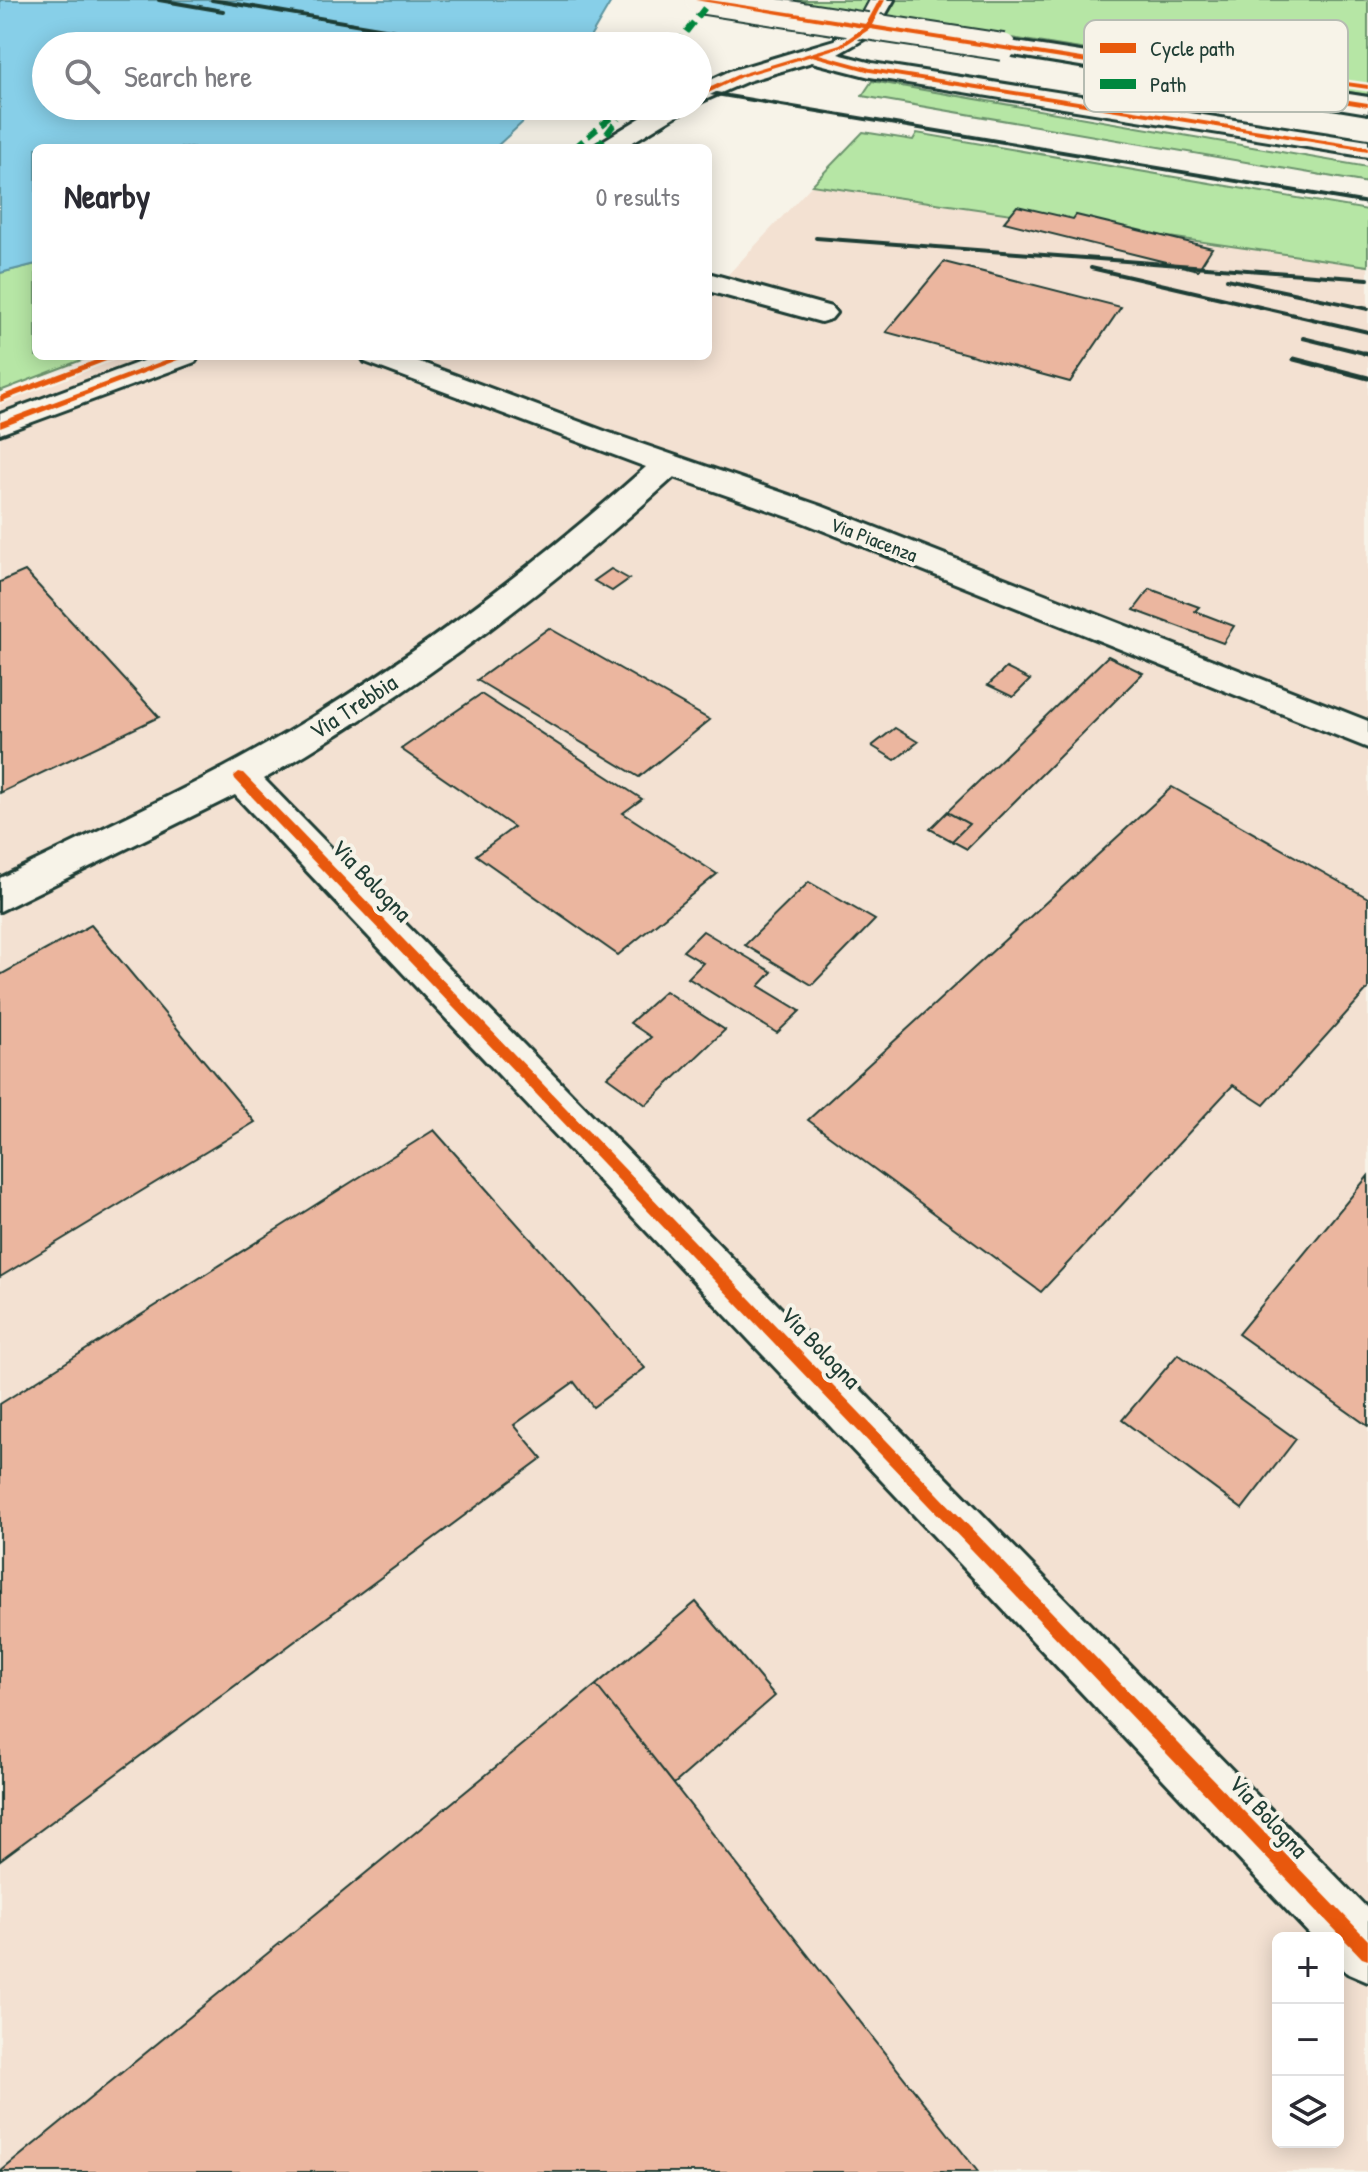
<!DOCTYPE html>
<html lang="en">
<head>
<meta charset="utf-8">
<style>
	:root { --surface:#fff; --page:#f7f7f7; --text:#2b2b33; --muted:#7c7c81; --line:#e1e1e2 }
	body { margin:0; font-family:"Patrick Hand",sans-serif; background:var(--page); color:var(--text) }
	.controls { position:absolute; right:24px; bottom:24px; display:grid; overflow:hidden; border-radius:12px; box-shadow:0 4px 20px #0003 }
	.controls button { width:72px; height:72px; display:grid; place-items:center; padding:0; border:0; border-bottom:2px solid var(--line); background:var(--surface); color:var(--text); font:40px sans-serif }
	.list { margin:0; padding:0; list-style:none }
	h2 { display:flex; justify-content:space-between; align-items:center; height:104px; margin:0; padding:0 32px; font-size:34px }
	h2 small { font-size:26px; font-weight:400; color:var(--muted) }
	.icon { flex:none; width:44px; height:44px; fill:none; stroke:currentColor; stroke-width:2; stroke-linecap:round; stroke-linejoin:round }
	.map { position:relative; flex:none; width:1368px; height:2172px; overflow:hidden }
	.search { position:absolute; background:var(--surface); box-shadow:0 4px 20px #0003; left:32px; top:32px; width:680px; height:88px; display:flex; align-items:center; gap:20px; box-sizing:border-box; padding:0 28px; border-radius:44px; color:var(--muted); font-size:30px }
	.panel { position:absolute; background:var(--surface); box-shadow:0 4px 20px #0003; left:32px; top:144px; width:680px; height:216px; border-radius:12px }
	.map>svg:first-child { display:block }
	.built { fill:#f3e1d2; fill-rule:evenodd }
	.green { fill:#b6e6a5; stroke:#6a926c; stroke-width:2 }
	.water { fill:#87cfe8; stroke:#5d95a0; stroke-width:2 }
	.building { fill:#ebb69f; stroke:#1f3d34; stroke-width:2 }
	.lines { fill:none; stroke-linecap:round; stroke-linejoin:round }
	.minor-casing { stroke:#1f3d34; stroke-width:6 }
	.major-casing { stroke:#1f3d34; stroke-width:6 }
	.minor { fill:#f7f3e8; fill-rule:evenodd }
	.major { fill:#f7f3e8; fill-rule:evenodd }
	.rail-far1 { stroke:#1f3d34; stroke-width:4 }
	.rail { stroke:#1f3d34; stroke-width:5 }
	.major-bridge-casing { stroke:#1f3d34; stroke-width:30; stroke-linecap:butt }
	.major-bridge { stroke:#f7f3e8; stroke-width:26 }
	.quiet { stroke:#00873e; stroke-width:6; stroke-dasharray:12 6; stroke-linecap:butt }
	.cycleway-casing { stroke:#f7f3e8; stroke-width:5 }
	.cycleway { fill:#e8590c; fill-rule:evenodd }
	.labels { text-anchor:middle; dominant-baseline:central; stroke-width:8; stroke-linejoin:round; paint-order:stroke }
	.far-street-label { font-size:20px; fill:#1f3d34; stroke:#f7f3e8 }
	.street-label { font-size:24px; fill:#1f3d34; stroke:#f7f3e8 }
	.key { fill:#f7f3e8; stroke:#b6bcb2; stroke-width:2 }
	.key-label { font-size:22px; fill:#1f3d34 }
</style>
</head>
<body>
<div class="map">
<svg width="1368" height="2172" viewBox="0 0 1368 2172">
	<rect width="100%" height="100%" fill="#f7f3e8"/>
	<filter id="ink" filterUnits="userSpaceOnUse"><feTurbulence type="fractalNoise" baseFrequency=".0125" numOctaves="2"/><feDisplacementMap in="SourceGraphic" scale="16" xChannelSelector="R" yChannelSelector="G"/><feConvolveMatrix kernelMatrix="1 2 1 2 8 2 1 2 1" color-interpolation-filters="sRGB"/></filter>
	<g filter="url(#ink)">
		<path class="built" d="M812,185L1368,266V2172H0V400L122,356H708V296ZM1278,1938H1338V2142H1278Z"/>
		<path class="green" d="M774,0H1368V95Z
			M872,81L1368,167V183L862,96Z
			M863,132L913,140L917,133L1368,210V266L812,185Z
			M36,264V356H92L0,391V273Z"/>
		<path class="water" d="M0,0H612L585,46H46V106H540L495,148H36V264L0,273Z"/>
		<path class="building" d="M1017,206L1073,219L1076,215L1212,248L1198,270L1004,222Z
			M944,262L1121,307L1070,382L886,332Z
			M611,569L629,579L612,591L594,581Z
			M25,571L159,717L0,793V582Z
			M1150,589L1199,607L1195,611L1234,626L1223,643L1134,610Z
			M549,628L710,720L639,777L477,680Z
			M1108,656L1143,673L967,849L952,841L969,824L947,812Z
			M1006,668L1030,680L1013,697L988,685Z
			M481,694L642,799L623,813L717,874L618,955L476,855L514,827L401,749Z
			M895,728L918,742L895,760L872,746Z
			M1172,787L1368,898V989L1264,1105L1233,1085L1041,1292L808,1120Z
			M947,812L969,824L952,841L930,829Z
			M809,882L875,920L812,985L745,945Z
			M91,925L255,1122L0,1277V975Z
			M703,931L772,972L759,986L800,1011L777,1033L688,978L703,963L683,951Z
			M665,991L725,1030L646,1105L607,1077L651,1037L630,1023Z
			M434,1130L645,1368L593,1407L574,1382L514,1425L542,1458L0,1860V1404Z
			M1368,1176V1426L1238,1334Z
			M1178,1354L1296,1439L1242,1509L1122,1420Z
			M696,1602L775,1696L674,1784L596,1685Z
			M596,1685L978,2172H0Z"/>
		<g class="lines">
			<g class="minor-casing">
				<path id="minor" d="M708,273L831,307L836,313L831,319L821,322L708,291Z
					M156,356H199L195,362L0,434V414Z
					M361,356H404L607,432L821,506L1368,721V748L797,520L674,477C547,592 412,693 264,779L1368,1909V1982L1347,1973L1338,1964V1938H1313L235,795L0,911V878C96,831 194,787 286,733C415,656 534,567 646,467L365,362Z"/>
			</g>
			<g class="major-casing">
				<path id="major" d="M870,0H894L875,33L838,54L872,63L1368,141V157L870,77L812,62L748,81L698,103V86L730,71L834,40L857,24Z
					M1003,40L1368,97V113L994,52L991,47L994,42Z
					M660,106H692L623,148H591Z"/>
			</g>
			<use href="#minor" class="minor"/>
			<use href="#major" class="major"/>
			<path class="rail-far1" d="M159,0L223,11
				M212,0L486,46
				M698,91L1368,203
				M816,238L1368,279
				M1091,268L1368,332
				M1227,279L1368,309
				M1303,338L1368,354"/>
			<path class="rail" d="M1364,353L1368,354
				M1294,359L1368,378"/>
			<g class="major-bridge-casing">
				<path id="major-bridge" d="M698,0L1003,47"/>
			</g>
			<use href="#major-bridge" class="major-bridge"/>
			<path class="quiet" d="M675,46L711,0
				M574,148L625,106
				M596,148L618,119"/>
			<g class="cycleway-casing">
				<path id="cycleway" d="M695,0H710L866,24L879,0H885L872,25L1368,103V107L870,29L844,46L819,54L870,68L1368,147V151L870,72L812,56L741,77L698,98V93L737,75L840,44L863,28Z
					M1134,52L1368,85V89L1132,55V53Z
					M107,356H119L0,402V396Z
					M176,356H188L0,428V422Z
					M239,772L243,773L1368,1940V1960L1362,1958L235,779L234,776Z"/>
			</g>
			<use href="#cycleway" class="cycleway"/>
		</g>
	</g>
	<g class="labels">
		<g class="far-street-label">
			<text transform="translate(874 539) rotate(21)">Via Piacenza</text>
		</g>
		<g class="street-label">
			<text transform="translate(353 706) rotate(-33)">Via Trebbia</text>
			<text transform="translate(372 880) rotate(46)">Via Bologna</text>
			<text transform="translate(821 1347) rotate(46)">Via Bologna</text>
			<text transform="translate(1269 1816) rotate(47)">Via Bologna</text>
		</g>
	</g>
	<rect x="1084" y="20" width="264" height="92" rx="12" class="key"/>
	<rect x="1100" y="43" width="36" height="10" fill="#e8590c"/>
	<rect x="1100" y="79" width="36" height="10" fill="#00873e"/>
	<g class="key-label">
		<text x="1150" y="56">Cycle path</text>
		<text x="1150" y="92">Path</text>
	</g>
</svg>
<div class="controls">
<button>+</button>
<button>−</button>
<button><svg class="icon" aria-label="layers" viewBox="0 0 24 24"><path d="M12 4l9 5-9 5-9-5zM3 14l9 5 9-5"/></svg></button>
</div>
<div class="search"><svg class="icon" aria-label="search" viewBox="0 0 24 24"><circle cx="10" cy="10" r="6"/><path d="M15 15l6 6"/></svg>Search here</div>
<section class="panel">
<h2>Nearby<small>0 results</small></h2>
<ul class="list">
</ul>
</section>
</div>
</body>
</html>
